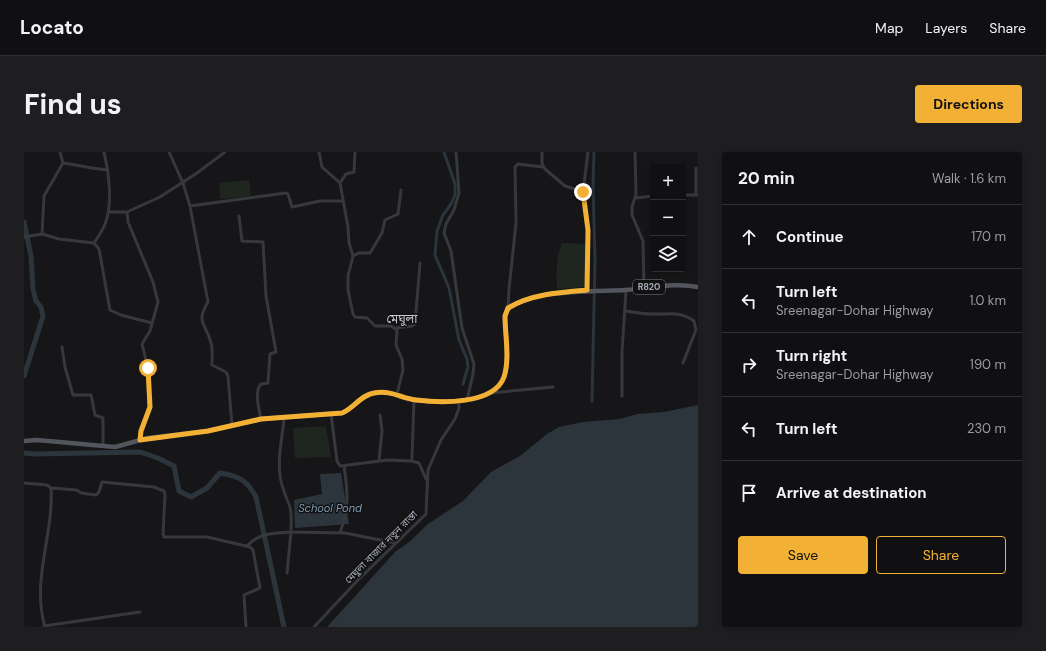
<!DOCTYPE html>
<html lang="en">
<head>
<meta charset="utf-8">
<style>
	:root { --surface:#101012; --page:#1e1e20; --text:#f1f3f6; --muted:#9c9d9f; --line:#303032; --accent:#f2b134 }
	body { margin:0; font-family:"DM Sans","Noto Sans Bengali",sans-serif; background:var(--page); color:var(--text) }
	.controls { position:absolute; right:12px; top:12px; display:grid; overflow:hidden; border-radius:4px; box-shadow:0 2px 6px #0003 }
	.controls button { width:36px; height:36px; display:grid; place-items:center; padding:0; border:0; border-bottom:1px solid var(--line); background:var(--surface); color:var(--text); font:20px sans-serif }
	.stop { position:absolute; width:12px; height:12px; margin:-9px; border:3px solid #f2b134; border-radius:50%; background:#fff }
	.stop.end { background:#f2b134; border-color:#fff; box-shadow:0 1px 4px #0008 }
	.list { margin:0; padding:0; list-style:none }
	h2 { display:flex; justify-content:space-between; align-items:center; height:52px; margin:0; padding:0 16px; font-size:17px }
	h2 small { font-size:13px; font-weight:400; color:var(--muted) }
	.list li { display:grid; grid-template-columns:26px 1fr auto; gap:12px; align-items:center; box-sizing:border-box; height:64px; padding:0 16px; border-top:1px solid var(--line) }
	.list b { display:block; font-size:15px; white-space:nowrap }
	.list p { margin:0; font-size:13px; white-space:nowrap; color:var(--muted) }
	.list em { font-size:13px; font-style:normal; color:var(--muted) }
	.actions { display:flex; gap:8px; padding:12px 16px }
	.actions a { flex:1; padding:9px 0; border:1px solid var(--accent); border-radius:4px; text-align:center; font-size:14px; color:var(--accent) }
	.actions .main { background:var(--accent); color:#111 }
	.icon { flex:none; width:22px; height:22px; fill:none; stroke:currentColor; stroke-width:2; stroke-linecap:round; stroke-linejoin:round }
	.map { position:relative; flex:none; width:674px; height:475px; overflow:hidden; border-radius:4px }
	header { display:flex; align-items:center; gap:24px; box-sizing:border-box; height:56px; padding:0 20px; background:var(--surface); border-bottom:1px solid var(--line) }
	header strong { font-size:19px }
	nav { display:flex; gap:22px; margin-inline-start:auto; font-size:14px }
	.intro { display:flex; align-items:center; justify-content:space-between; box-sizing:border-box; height:96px; padding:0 24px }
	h1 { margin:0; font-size:28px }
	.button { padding:10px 18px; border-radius:4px; background:var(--accent); color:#111; font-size:14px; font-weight:700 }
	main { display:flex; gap:24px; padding:0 24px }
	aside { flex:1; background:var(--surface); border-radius:4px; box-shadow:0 2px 6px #0003 }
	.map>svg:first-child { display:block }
	.green { fill:#1e261f }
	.water { fill:#2c353c }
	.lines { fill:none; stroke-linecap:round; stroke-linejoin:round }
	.canal { stroke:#2c353c; stroke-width:3 }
	.river { stroke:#2c353c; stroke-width:5 }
	.minor { stroke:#37383d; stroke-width:3 }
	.primary { stroke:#53555c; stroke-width:4.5 }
	.route { stroke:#f2b134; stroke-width:5 }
	.labels { text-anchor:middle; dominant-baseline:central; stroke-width:3; stroke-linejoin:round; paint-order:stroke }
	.shield { fill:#111113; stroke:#7b7e86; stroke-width:1 }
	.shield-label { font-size:9px; font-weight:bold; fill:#a8adb8 }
	.street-label { font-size:10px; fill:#a8adb8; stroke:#111113 }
	.water-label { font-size:11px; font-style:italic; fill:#7f9bb3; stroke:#111113 }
	.quarter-label { font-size:12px; fill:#c9ccd4; stroke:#111113 }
</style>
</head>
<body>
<header>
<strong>Locato</strong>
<nav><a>Map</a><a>Layers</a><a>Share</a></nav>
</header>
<div class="intro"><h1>Find us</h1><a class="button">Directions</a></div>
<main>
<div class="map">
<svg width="674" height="475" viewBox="0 0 674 475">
	<rect width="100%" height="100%" fill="#161618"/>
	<path class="green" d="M225,28L227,44L196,47L195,31Z
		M538,91L563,92L562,135L533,137C532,121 532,106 538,91Z
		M302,274L307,305L271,306L269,276Z"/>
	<path class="water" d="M674,253V475H303L372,399L384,391L404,372L439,349L467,320L496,304L523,282L535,275L559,270L596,267L613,262L640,260Z
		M317,321L325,372L271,376L270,348L298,342L296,322Z"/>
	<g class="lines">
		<path class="canal" d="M420,0L431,32V43L427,52L419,63L413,79L411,103L425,136L435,188L443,207L444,215L439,232
			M568,249L571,108L569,33L570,0"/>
		<path class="river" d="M0,70L7,104L9,137L12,149L17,155L19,164L0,224
			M0,301L9,302L116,300L134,306L150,314L155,339L167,345L183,336L196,321C215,324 223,328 232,345L260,475"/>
		<path class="minor" d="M145,0L159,31L166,54L184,150C171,172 182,170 187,191C189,198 188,206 188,213L202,220L204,224L208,274
			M295,0L298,15L316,31L324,75L325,91L329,104L324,124V138L329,162L331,165L343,166L351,174H367L373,178L372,193L378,207L379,218L373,242
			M432,0L435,41L430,58L422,72L420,81L427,99L438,176L450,212L449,222L443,248
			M518,0V12L521,17L541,34L557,39L560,43L564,78L563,138
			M611,0L612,42L608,55V63L619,89L620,135
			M39,11C55,13 69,17 84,18
			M316,31L322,22L330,20L331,0
			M559,40L564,0
			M659,43H673
			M672,43V16
			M612,46L629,44
			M166,54L262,41L264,42L268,55L296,49H318
			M84,60H103
			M215,64L218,89L239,90L242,144L252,200L246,202L244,231L237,232C230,239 235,257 237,267
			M18,82L20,44L39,11L36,0
			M0,85L18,82L35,87L70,91L75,97L86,158L97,163L128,171
			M70,91C74,85 79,78 81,72C89,52 85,20 80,0
			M329,104L335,101H346L358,81L361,68L374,62L377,38
			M484,156L485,137L492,71L491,15L494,12L519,15
			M601,159C610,160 618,162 627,162C644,163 654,158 670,169L672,178L659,211
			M372,176L388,174L391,172L396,111
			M38,195L41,215L49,243H67L71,263L79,266V294
			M467,241L529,235
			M598,244V200L602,138
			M307,262L313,309L316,314L364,308L387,309L388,306L390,248
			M116,288L117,279L125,255L124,216L118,192L126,179L134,150L129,130L104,70L103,60L136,45L173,21L201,0
			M355,309L358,279L356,263
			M387,309L395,311L402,327
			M0,331L23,333L27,336C30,382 7,429 21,475
			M27,336L53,338L57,341L72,343L75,340L78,330L130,335L140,339L141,343L139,382L140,385H183L226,395L229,398L236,436L220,443L222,475
			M316,381C325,358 324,339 320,314
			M224,393C235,381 251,381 267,380C267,372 268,363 266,355C262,344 257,335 256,323C253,303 259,285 260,265
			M263,421L267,380L321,381L371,391
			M20,474L116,460
			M290,475L332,430L402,362L404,318L417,288L431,267L435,256V248"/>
		<path class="primary" d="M0,289L13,288L91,295L124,286L184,279L237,267L318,261C330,256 337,243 350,241C368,238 376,246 392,248C416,251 470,253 480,225C486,207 481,183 481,164C487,136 578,140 601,138C626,137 649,130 674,135"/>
	</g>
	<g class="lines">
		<path class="route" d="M124,216L126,255L117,279L116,288L184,279L237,267L318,261C330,256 337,243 350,241C368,238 376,246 392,248C416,251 470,253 480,225C486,207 481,183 481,164L484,156C507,142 537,140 563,138L564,78L559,40"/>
	</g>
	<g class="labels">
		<rect class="shield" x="609" y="128" width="32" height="14" rx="3"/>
		<g class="shield-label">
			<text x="625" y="135">R820</text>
		</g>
		<g class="street-label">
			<text transform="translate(357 395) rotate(-45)">মেঘুলা বাজার নতুন রাস্তা</text>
		</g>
		<g class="water-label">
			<text x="306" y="356">School Pond</text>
		</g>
		<g class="quarter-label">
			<text x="378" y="167">মেঘুলা</text>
		</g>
	</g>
</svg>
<div class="controls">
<button>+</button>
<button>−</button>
<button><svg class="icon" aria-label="layers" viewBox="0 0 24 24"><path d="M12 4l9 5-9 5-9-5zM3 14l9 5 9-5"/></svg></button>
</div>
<div class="stop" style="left:124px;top:216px"></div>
<div class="stop end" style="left:559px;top:40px"></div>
</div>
<aside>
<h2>20 min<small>Walk · 1.6 km</small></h2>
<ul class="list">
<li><svg class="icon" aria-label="ahead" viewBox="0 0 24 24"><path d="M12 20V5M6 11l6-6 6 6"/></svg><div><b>Continue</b></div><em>170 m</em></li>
<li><svg class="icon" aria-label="left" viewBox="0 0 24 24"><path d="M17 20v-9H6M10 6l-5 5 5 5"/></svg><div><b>Turn left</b><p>Sreenagar-Dohar Highway</p></div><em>1.0 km</em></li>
<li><svg class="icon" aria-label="right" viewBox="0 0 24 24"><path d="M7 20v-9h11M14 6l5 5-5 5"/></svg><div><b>Turn right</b><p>Sreenagar-Dohar Highway</p></div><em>190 m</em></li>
<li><svg class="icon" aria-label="left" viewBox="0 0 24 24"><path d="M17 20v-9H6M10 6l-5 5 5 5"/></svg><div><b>Turn left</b></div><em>230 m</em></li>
<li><svg class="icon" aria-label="arrive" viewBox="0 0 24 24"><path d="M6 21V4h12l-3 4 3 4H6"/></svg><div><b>Arrive at destination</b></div></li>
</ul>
<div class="actions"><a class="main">Save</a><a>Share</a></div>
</aside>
</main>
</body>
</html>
